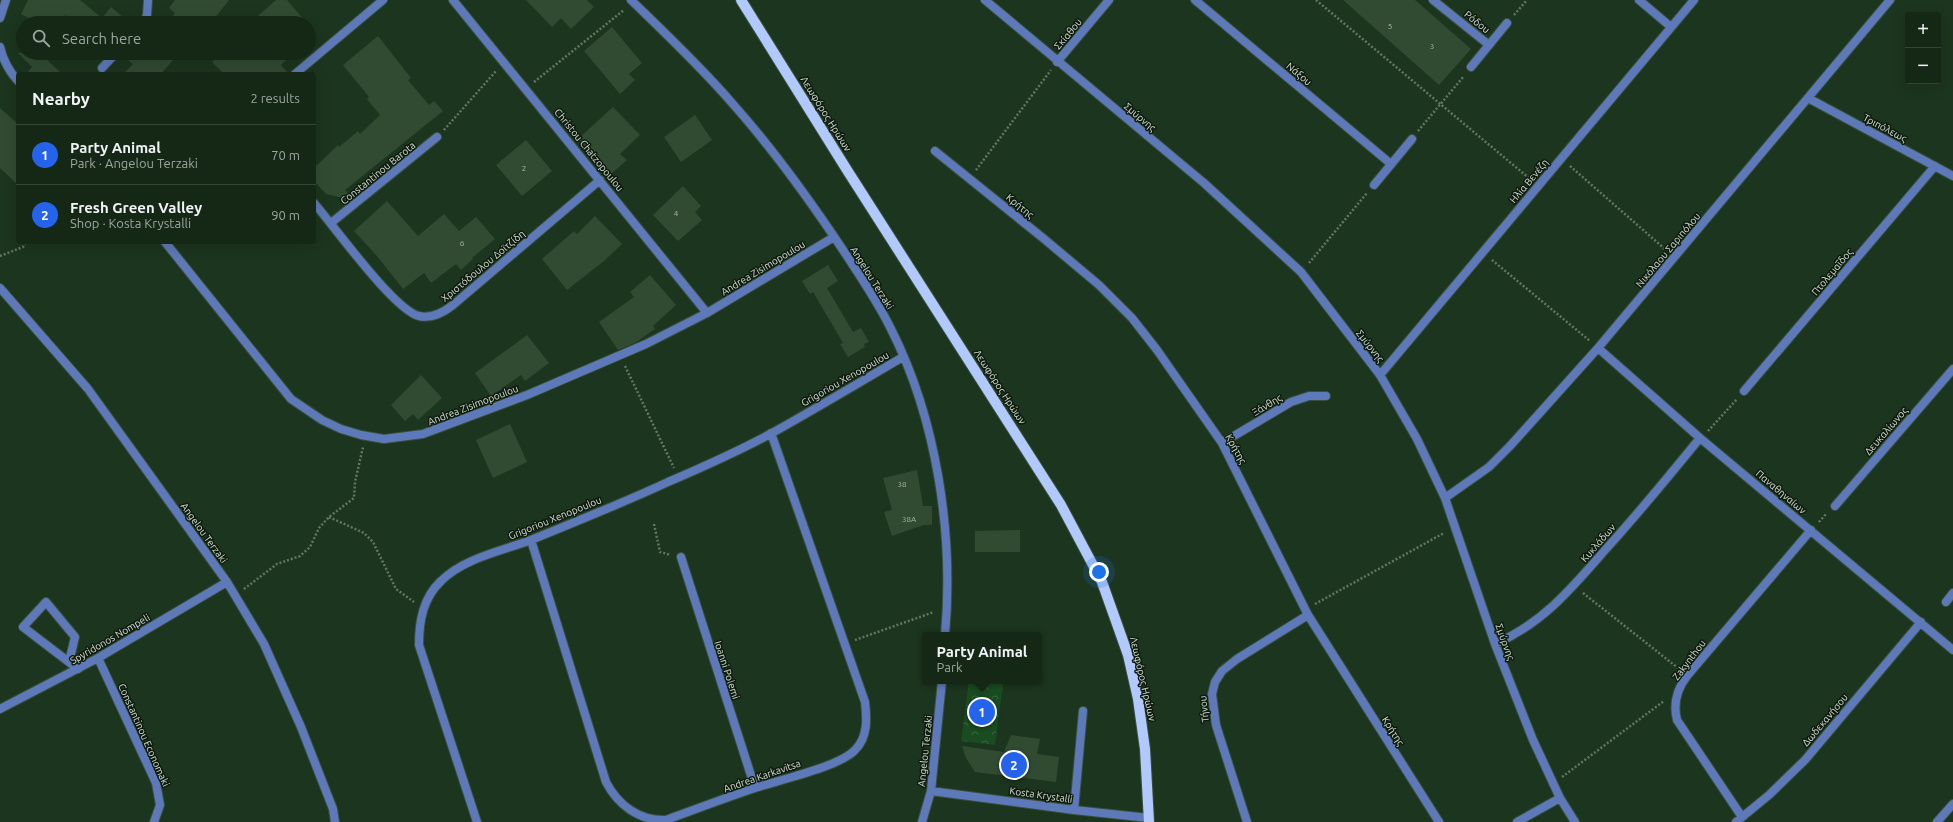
<!DOCTYPE html>
<html lang="en">
<head>
<meta charset="utf-8">
<style>
	:root { --surface:#152816; --page:#223423; --text:#f1f3f6; --muted:#9da6a1; --line:#344435; --accent:#2563eb }
	body { margin:0; font-family:Ubuntu,sans-serif; background:var(--page); color:var(--text) }
	.controls { position:absolute; right:12px; top:12px; display:grid; overflow:hidden; border-radius:4px; box-shadow:0 4px 16px #0002 }
	.controls button { width:36px; height:36px; display:grid; place-items:center; padding:0; border:0; border-bottom:1px solid var(--line); background:var(--surface); color:var(--text); font:20px sans-serif }
	.you { position:absolute; left:1099px; top:572px; width:14px; height:14px; margin:-10px; border:3px solid #fff; border-radius:50%; background:#1a73e8; box-shadow:0 0 0 6px #1a73e833 }
	.badge { display:grid; place-items:center; width:26px; height:26px; border-radius:50%; background:var(--accent); color:#fff; font-size:13px; font-weight:700 }
	.pin { position:absolute; translate:-50% -50%; border:2px solid #fff; box-shadow:0 1px 4px #0006 }
	.popup { position:absolute; left:922px; top:632px; width:120px; height:52px; box-sizing:border-box; display:grid; place-content:center; border-radius:4px; background:var(--surface); filter:drop-shadow(0 1px 3px #0005); font-size:13px; white-space:nowrap; color:var(--muted) }
	.popup b { font-size:15px; color:var(--text) }
	.popup::after { content:''; position:absolute; left:50%; top:100%; margin-left:-8px; border:8px solid transparent; border-top-color:var(--surface) }
	.list { margin:0; padding:0; list-style:none }
	h2 { display:flex; justify-content:space-between; align-items:center; height:52px; margin:0; padding:0 16px; font-size:17px }
	h2 small { font-size:13px; font-weight:400; color:var(--muted) }
	.list li { display:grid; grid-template-columns:26px 1fr auto; gap:12px; align-items:center; box-sizing:border-box; height:60px; padding:0 16px; border-top:1px solid var(--line) }
	.list b { display:block; font-size:15px; white-space:nowrap }
	.list p { margin:0; font-size:13px; white-space:nowrap; color:var(--muted) }
	.list em { font-size:13px; font-style:normal; color:var(--muted) }
	.icon { flex:none; width:22px; height:22px; fill:none; stroke:currentColor; stroke-width:2; stroke-linecap:round; stroke-linejoin:round }
	.map { position:relative; flex:none; width:1953px; height:822px; overflow:hidden }
	.search { position:absolute; background:var(--surface); box-shadow:0 4px 16px #0002; left:16px; top:16px; width:300px; height:44px; display:flex; align-items:center; gap:10px; box-sizing:border-box; padding:0 14px; border-radius:22px; color:var(--muted); font-size:15px }
	.panel { position:absolute; background:var(--surface); box-shadow:0 4px 16px #0002; left:16px; top:72px; width:300px; height:172px; border-radius:4px }
	.map>svg:first-child { display:block }
	.park { fill:url(#park-crowns) }
	.building { fill:#314b32 }
	.lines { fill:none; stroke-linecap:round; stroke-linejoin:round }
	.lane-casing { stroke:#39513b; stroke-width:10 }
	.street-casing { stroke:#39513b; stroke-width:10 }
	.primary-casing { stroke:#39513b; stroke-width:12 }
	.path { stroke:#617663; stroke-width:2.5; stroke-dasharray:2 2; stroke-linecap:butt }
	.lane { stroke:#5e79b9; stroke-width:8 }
	.street { stroke:#5e79b9; stroke-width:8 }
	.primary { stroke:#b1c9fd; stroke-width:10 }
	.labels { text-anchor:middle; dominant-baseline:central; stroke-width:3; stroke-linejoin:round; paint-order:stroke }
	.number-label { font-size:8px; fill:#aabcab }
	.street-label { font-size:10px; fill:#d2e1d3; stroke:#0f1a0f }
</style>
</head>
<body>
<div class="map">
<svg width="1953" height="822" viewBox="0 0 1953 822">
	<defs>
		<pattern id="park-crowns" width="20" height="18" patternUnits="userSpaceOnUse"><rect width="20" height="18" fill="#194c20"/><path d="M2 6a3 3 0 1 1 6 0M12 15a3 3 0 1 1 6 0" fill="none" stroke="#3a6640"/></pattern>
	</defs>
	<rect width="100%" height="100%" fill="#1c351e"/>
	<path class="park" d="M969,681L1003,684L995,745L961,741Z"/>
	<path class="building" d="M28,0H80L102,18L111,7L130,23H75L65,15L60,23H38L21,14Z
		M175,0H229L211,23H167L175,13L169,8Z
		M276,0H287L307,23H250Z
		M526,0H587L594,7L571,29L561,18L552,27Z
		M1343,0H1415L1471,49L1439,85Z
		M612,27L642,63L629,74L635,80L620,94L584,51Z
		M378,36L411,78L408,80L429,105L434,101L443,111L345,190L353,198L351,200L326,194L314,181V168L338,145L339,147L358,131L360,134L380,115L367,99L369,97L343,65Z
		M18,53H40L62,74H26L32,67Z
		M134,53H179L161,74H123L133,64L128,60Z
		M222,53H294L281,65L289,74H224L212,62Z
		M613,107L640,135L620,154L627,160L611,174L578,139Z
		M0,108L18,124V185L0,168Z
		M695,115L712,140L681,162L664,137Z
		M526,140L552,171L522,196L496,165Z
		M683,186L701,206L695,212L702,220L678,241L653,215Z
		M387,201L418,236L444,214L459,231L476,217L495,239L472,258L473,259L461,270L456,264L431,283L424,273L403,289L377,256L354,231Z
		M595,216L622,244L604,261L567,290L542,259L574,231L577,234Z
		M828,265L838,281L827,288L853,332L861,328L869,342L864,344L865,347L848,357L840,344L843,343L813,292L810,294L802,281Z
		M650,275L676,305L653,326L655,329L635,343L618,350L599,322L634,297L630,292Z
		M527,335L549,363L525,381L521,375L491,396L475,373Z
		M421,375L442,398L418,420L413,414L405,421L391,405Z
		M510,424L527,462L493,478L476,440Z
		M917,470L923,506H932V525H924L892,536L884,512L892,510L883,478Z
		M1020,530V552H975V531Z
		M1011,735L1040,739L1037,754L1059,757L1056,782L975,772L966,758L962,746L1004,752Z"/>
	<g class="lines">
		<g class="lane-casing">
			<path id="lane" d="M1471,67L1507,23
				M1374,185L1412,139
				M69,662L75,637L46,602L23,627L78,669
				M1074,810L1083,711"/>
		</g>
		<g class="street-casing">
			<path id="street" d="M453,0L707,313
				M631,0C665,33 701,67 732,103C773,149 809,199 843,250C860,276 878,302 891,329C937,420 954,535 945,635
				M985,0L1204,183L1301,272L1380,375L1417,439L1445,498L1495,644L1533,740L1560,798L1575,822
				M1195,0L1391,164
				M1433,0L1489,45
				M1639,0L1671,27
				M0,18L6,0
				M144,23L147,15L148,0
				M0,47C3,60 8,70 18,81
				M1057,62L1109,0
				M102,68L116,53
				M295,74L383,0
				M1808,98L1953,176
				M935,151L1043,238L1099,285L1132,318L1157,350L1222,443L1308,615L1439,822
				M314,203C334,226 394,310 419,316C431,319 444,312 453,305L600,180
				M331,223L437,137
				M165,242L291,399L322,420L341,429L361,435L384,439L423,434L527,395L646,344L707,313L834,237
				M0,288L88,389L227,582L264,644L301,727L333,809L335,822
				M1598,348L1700,438L1953,650
				M1380,375L1694,0
				M1744,391L1935,166
				M1222,443L1291,402L1309,396H1326
				M1445,498L1489,467L1510,446L1598,348L1890,0
				M1835,506L1953,369
				M531,540L606,782C618,805 639,821 666,820C696,809 725,798 755,788C779,780 839,767 855,750C868,737 867,719 865,702L771,433
				M681,557L755,788
				M1946,602L1953,593
				M1495,644C1543,623 1572,588 1605,550C1638,514 1669,476 1700,438
				M98,658L156,783L160,805L154,822
				M0,709L98,658L227,582
				M931,791L1074,810L1149,818
				M1742,817L1677,720C1673,704 1677,689 1687,676L1811,530
				M477,822L419,645C419,621 423,598 441,581C464,558 502,551 531,540C577,521 623,503 668,482C703,467 739,451 772,433C817,408 860,382 903,357
				M922,822L931,791L942,681
				M1247,822L1216,725L1212,694L1215,682L1222,671L1237,659L1308,615
				M1517,822L1560,798
				M1736,822L1769,795L1805,760L1921,622
				M1937,822L1953,804"/>
		</g>
		<g class="primary-casing">
			<path id="primary" d="M741,0L847,170L1061,505L1102,582L1128,655L1138,699L1145,749L1149,822"/>
		</g>
		<path class="path" d="M1316,0L1530,179
			M1514,15L1527,0
			M534,82L624,10
			M444,130L496,71
			M1418,131L1464,76
			M1570,166L1666,250
			M976,170L1051,70
			M0,256L23,247L26,242
			M1492,260L1590,341
			M1309,263L1367,193
			M625,366L674,468
			M1708,431L1737,399
			M329,517L364,533L373,542L396,589L414,602
			M1819,522L1826,514
			M654,524L660,552L671,555
			M244,589L277,564L300,556L310,547L319,528L329,517L354,498L355,482L363,447
			M1583,593L1678,668
			M1315,604L1444,533
			M855,640L934,612
			M1562,777L1664,701"/>
		<use href="#lane" class="lane"/>
		<use href="#street" class="street"/>
		<use href="#primary" class="primary"/>
	</g>
	<g class="labels">
		<g class="number-label">
			<text x="1390" y="26">5</text>
			<text x="1432" y="46">3</text>
			<text x="524" y="168">2</text>
			<text x="676" y="213">4</text>
			<text x="462" y="243">6</text>
			<text x="902" y="484">38</text>
			<text x="909" y="519">38A</text>
		</g>
		<g class="street-label">
			<text transform="translate(1477 22) rotate(39)">Ρόδου</text>
			<text transform="translate(1068 34) rotate(-50)">Σκίαθου</text>
			<text transform="translate(1299 74) rotate(40)">Νάξου</text>
			<text transform="translate(826 114) rotate(58)">Λεωφόρος Ηρώων</text>
			<text transform="translate(1140 117) rotate(40)">Σμύρνης</text>
			<text transform="translate(1885 128) rotate(28)">Τριπόλεως</text>
			<text transform="translate(589 150) rotate(51)">Christou Chatzopoulou</text>
			<text transform="translate(378 173) rotate(-39)">Constantinou Barota</text>
			<text transform="translate(1529 181) rotate(-50)">Ηλία Βενέζη</text>
			<text transform="translate(1020 206) rotate(39)">Κρήτης</text>
			<text transform="translate(1668 250) rotate(-50)">Νικόλαου Σαριπόλου</text>
			<text transform="translate(483 266) rotate(-40)">Χριστόδουλου Δοϊτζίδη</text>
			<text transform="translate(763 268) rotate(-31)">Andrea Zisimopoulou</text>
			<text transform="translate(1832 272) rotate(-50)">Πτολεμαΐδος</text>
			<text transform="translate(872 278) rotate(58)">Angelou Terzaki</text>
			<text transform="translate(1370 346) rotate(52)">Σμύρνης</text>
			<text transform="translate(845 379) rotate(-30)">Grigoriou Xenopoulou</text>
			<text transform="translate(1000 387) rotate(57)">Λεωφόρος Ηρώων</text>
			<text transform="translate(473 405) rotate(-21)">Andrea Zisimopoulou</text>
			<text transform="translate(1267 405) rotate(-31)">Ξάνθης</text>
			<text transform="translate(1886 431) rotate(-49)">Δευκαλίωνος</text>
			<text transform="translate(1236 449) rotate(61)">Κρήτης</text>
			<text transform="translate(1781 492) rotate(40)">Παναθηναίων</text>
			<text transform="translate(555 518) rotate(-22)">Grigoriou Xenopoulou</text>
			<text transform="translate(204 533) rotate(54)">Angelou Terzaki</text>
			<text transform="translate(1598 543) rotate(-49)">Κυκλάδων</text>
			<text transform="translate(110 639) rotate(-30)">Spyridonos Nompeli</text>
			<text transform="translate(1505 642) rotate(70)">Σμύρνης</text>
			<text transform="translate(1689 660) rotate(-53)">Zakynthou</text>
			<text transform="translate(727 670) rotate(72)">Ioanni Polemi</text>
			<text transform="translate(1143 679) rotate(77)">Λεωφόρος Ηρώων</text>
			<text transform="translate(1204 709) rotate(-96)">Τήνου</text>
			<text transform="translate(1825 720) rotate(-50)">Δωδεκανήσου</text>
			<text transform="translate(1393 731) rotate(58)">Κρήτης</text>
			<text transform="translate(144 735) rotate(66)">Constantinou Economaki</text>
			<text transform="translate(925 751) rotate(-84)">Angelou Terzaki</text>
			<text transform="translate(762 776) rotate(-19)">Andrea Karkavitsa</text>
			<text transform="translate(1041 795) rotate(8)">Kosta Krystalli</text>
		</g>
	</g>
</svg>
<div class="controls">
<button>+</button>
<button>−</button>
</div>
<div class="you"></div>
<div class="pin badge" style="left:982px;top:712px">1</div>
<div class="popup"><b>Party Animal</b>Park</div>
<div class="pin badge" style="left:1014px;top:765px">2</div>
<div class="search"><svg class="icon" aria-label="search" viewBox="0 0 24 24"><circle cx="10" cy="10" r="6"/><path d="M15 15l6 6"/></svg>Search here</div>
<section class="panel">
<h2>Nearby<small>2 results</small></h2>
<ul class="list">
<li><span class="badge">1</span><div><b>Party Animal</b><p>Park · Angelou Terzaki</p></div><em>70 m</em></li>
<li><span class="badge">2</span><div><b>Fresh Green Valley</b><p>Shop · Kosta Krystalli</p></div><em>90 m</em></li>
</ul>
</section>
</div>
</body>
</html>
